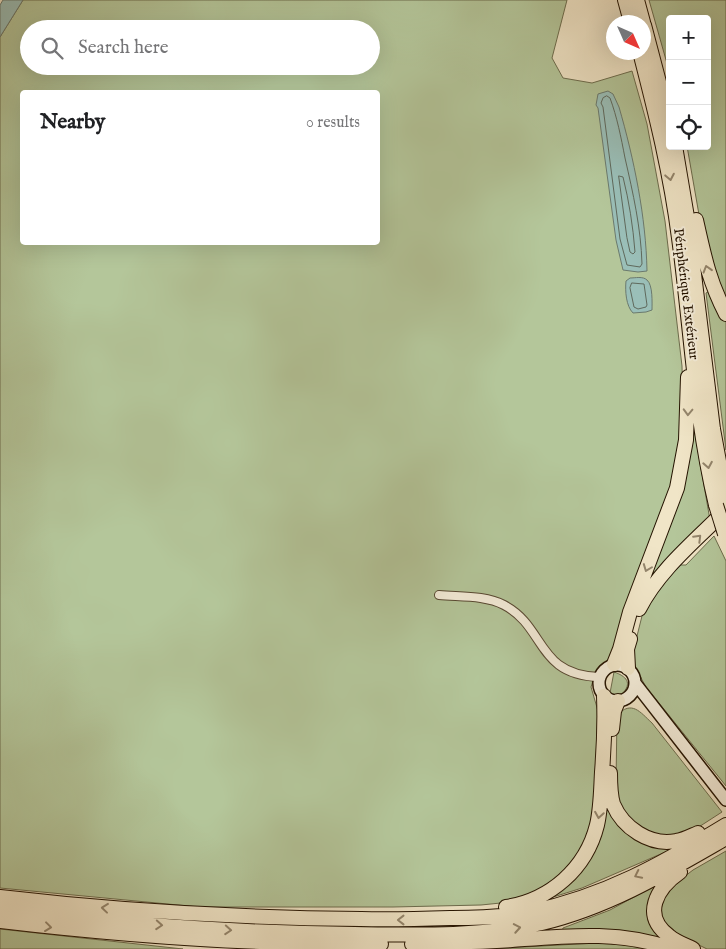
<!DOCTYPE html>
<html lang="en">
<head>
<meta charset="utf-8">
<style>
	:root { --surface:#fff; --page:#f2f2f2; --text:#202124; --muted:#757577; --line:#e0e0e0 }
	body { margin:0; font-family:"IM FELL English",serif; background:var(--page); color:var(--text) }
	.controls { position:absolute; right:15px; top:15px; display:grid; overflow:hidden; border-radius:5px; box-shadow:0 5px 20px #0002 }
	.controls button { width:45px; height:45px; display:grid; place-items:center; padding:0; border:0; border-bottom:1px solid var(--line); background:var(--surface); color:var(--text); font:25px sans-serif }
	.compass { position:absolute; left:606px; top:15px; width:45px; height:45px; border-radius:50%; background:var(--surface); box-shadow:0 5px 20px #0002; rotate:135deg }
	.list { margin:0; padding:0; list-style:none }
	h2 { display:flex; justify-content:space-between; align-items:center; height:65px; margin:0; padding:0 20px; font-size:21px }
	h2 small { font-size:16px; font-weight:400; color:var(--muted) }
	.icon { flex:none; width:28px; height:28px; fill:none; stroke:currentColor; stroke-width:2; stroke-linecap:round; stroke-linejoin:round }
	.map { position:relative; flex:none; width:726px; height:949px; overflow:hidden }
	.search { position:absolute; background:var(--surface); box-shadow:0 5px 20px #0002; left:20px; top:20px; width:360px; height:55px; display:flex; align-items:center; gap:12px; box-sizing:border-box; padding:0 18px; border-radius:28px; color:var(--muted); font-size:19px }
	.panel { position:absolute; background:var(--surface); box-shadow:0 5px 20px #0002; left:20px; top:90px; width:360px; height:155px; border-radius:5px }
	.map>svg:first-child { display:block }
	.green { fill:#b4c69a; stroke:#6c6c4d; fill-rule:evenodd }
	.water { fill:#9abfb8; stroke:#6b7a6e }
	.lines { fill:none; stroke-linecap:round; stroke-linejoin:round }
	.shore { stroke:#5f695c; stroke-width:1 }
	.street-casing { stroke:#574832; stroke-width:10 }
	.secondary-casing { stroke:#241300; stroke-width:14 }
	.highway-casing { stroke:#241300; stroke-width:16 }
	.street { stroke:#f5eedb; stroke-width:8 }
	.secondary { stroke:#f5eedb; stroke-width:11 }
	.highway { stroke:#f0e5c7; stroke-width:14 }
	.highway-bridge-casing { stroke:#241300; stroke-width:16; stroke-linecap:butt }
	.highway-bridge { stroke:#f0e5c7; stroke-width:14 }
	.oneway { stroke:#94866d }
	.labels { text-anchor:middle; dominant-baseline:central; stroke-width:4; stroke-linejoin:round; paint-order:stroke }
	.street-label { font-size:14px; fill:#241300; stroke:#f5eedb }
</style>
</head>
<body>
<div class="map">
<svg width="726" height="949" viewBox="0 0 726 949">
	<rect width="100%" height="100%" fill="#f0e5c7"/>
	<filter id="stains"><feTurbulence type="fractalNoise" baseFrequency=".004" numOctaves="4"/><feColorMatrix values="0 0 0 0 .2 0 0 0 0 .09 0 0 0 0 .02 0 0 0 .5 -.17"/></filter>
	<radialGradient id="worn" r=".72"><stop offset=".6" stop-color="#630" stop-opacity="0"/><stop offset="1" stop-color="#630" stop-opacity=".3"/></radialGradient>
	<path class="green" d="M23,0H567L552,58L563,78L592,83L632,71L647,124L665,221L682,366L683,418L677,460L672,483L624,613L610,659L596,671L591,687L598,711L595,784H616L617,715C632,700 640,712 652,723L722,812L691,832L675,837L670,850L582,888L550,898L481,905L393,907H199L0,888V37ZM29,29H371V66H29ZM22,92H378V242H22Z
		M649,0H726V450L706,293L717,287L705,249L687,146H707V19H670V74Z
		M693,422L710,520L652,578L649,576Z
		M714,536L726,561V786L646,687L635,667L633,652L642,616L649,600L677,565H686Z
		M614,672C626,676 633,683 622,694L616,696L610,693Z
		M726,851V949H707L687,939L665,941L562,931L563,928L610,910L656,885L667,890L693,870Z
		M0,929L183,949H0Z
		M596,943L637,946L645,949H487Z"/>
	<path class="water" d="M3,0H23L0,37V5Z
		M608,91L613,94L619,107C634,159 646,217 647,271L638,272L623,270L616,240L598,108L596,105L598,94Z
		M630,278C635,278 643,276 647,280C653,285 652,303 652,310L646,312L633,313C626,306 625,291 626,281Z"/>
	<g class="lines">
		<path class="shore" d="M607,96L610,98C617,117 621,137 625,158C633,193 641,228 642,264L640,267L627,265L620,239L603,107L601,103L603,98Z
			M619,176L623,177C629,201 633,226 635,252L633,254L630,252L627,238Z
			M632,283L644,284L647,305L646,307L638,309L634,307L630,288Z"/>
		<g class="street-casing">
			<path id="street" d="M439,595C460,597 485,595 504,605C546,627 536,675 599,677"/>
		</g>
		<g class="secondary-casing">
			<path id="secondary" d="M599 683a18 18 0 1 1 36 0a18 18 0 1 1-36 0Z
				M635,683L726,800"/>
		</g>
		<g class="highway-casing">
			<path id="highway" d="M625,0L631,22
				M637,0L643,22
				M644,25L670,124
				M640,52C656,114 671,175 679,238C691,326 695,418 716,505
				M675,146L687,217L713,429L726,499
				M696,220C704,256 709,281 726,314
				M639,609C659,570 695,541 726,510
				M614,664L620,649L630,612L677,488L686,440L688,377
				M628,668L627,649L630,639
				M612,729L614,711L618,701
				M610,773C610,783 610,794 613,804C623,828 650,846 676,841C684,840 691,836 698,833
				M680,872C657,888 641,915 669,936C676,942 685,945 693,949
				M0,897C120,911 240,918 361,919C391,920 421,919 452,918C478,918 505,917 530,912C605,896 662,864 726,825
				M506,907C550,900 586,869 597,825C601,808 601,790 602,772C604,747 605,722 604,696
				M0,910C117,924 236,933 354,934C416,935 481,937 542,923C609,907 667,872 726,838
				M0,921C127,936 253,945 381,944
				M412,944C446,943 479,942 512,940C566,936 620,930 672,949"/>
		</g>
		<use href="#street" class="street"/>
		<use href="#secondary" class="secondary"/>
		<use href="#highway" class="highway"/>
		<g class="highway-bridge-casing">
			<path id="highway-bridge" d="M716,505L725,534"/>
		</g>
		<use href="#highway-bridge" class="highway-bridge"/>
	</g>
	<defs><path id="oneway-chevron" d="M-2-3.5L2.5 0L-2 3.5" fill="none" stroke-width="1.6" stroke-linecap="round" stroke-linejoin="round" transform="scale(1.25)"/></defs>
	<g class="oneway">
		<use href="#oneway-chevron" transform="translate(670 177) rotate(79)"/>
		<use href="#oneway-chevron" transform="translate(707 269) rotate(-107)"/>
		<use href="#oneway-chevron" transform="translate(688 412) rotate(92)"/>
		<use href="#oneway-chevron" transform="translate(708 465) rotate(80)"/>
		<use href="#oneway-chevron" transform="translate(698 538) rotate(-45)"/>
		<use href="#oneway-chevron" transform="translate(647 568) rotate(111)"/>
		<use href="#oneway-chevron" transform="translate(599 815) rotate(99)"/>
		<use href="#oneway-chevron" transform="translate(638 875) rotate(154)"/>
		<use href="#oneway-chevron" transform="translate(105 908) rotate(-174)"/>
		<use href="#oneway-chevron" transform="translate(401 920) rotate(180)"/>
		<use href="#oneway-chevron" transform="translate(159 925) rotate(4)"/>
		<use href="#oneway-chevron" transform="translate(48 927) rotate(7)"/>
		<use href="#oneway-chevron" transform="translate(517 928) rotate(-10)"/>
		<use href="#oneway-chevron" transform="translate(228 930) rotate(4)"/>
	</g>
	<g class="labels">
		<g class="street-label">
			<text transform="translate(686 294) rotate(83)">Périphérique Extérieur</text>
		</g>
	</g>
	<rect width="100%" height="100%" filter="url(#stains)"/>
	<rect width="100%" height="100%" fill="url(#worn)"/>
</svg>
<div class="controls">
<button>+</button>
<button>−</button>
<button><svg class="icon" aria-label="locate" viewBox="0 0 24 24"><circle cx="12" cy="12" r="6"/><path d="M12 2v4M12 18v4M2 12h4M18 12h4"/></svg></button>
</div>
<svg class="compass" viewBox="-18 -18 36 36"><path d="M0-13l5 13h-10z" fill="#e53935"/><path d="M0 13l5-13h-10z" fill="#757577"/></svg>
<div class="search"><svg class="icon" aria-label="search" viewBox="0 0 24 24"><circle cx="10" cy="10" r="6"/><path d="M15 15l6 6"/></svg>Search here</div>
<section class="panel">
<h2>Nearby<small>0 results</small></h2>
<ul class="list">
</ul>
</section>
</div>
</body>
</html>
